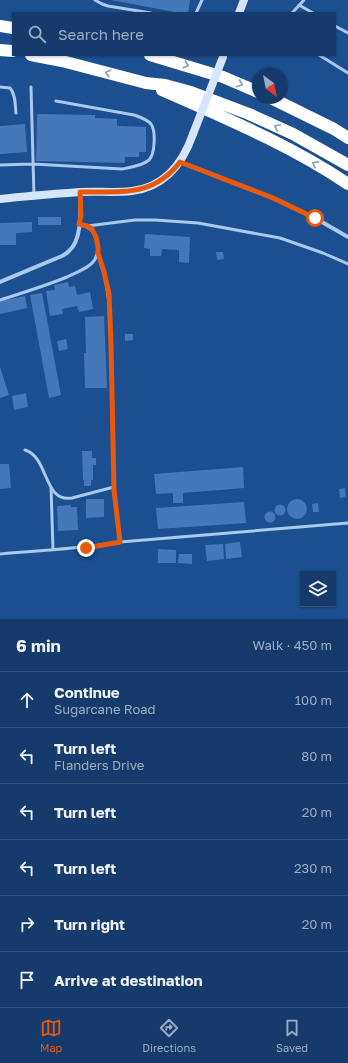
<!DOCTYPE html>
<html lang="en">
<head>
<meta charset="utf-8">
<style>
	:root { --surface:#143b6b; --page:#214673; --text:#f1f3f6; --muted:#9dadc1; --line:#33557e; --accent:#ea580c }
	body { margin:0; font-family:"Golos Text",sans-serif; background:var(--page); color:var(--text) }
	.controls { position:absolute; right:12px; bottom:12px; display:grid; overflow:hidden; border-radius:0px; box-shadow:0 1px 3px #0004 }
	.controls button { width:36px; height:36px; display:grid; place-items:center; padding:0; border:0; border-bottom:1px solid var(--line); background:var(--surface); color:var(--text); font:20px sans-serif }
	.compass { position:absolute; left:252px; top:68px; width:36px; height:36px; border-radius:50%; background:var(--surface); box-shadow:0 1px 3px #0004; rotate:148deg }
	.stop { position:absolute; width:12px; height:12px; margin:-9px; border:3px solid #ea580c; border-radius:50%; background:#fff }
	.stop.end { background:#ea580c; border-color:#fff; box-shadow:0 1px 4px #0008 }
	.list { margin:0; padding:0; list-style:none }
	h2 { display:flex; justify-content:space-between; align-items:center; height:52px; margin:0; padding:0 16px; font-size:17px }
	h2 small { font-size:13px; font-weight:400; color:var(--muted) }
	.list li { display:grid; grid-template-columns:26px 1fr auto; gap:12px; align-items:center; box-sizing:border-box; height:56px; padding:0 16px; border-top:1px solid var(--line) }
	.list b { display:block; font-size:15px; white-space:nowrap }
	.list p { margin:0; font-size:13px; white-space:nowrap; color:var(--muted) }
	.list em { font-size:13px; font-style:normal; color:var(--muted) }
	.icon { flex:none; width:22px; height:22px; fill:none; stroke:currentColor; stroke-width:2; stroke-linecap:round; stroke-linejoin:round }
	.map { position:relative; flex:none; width:348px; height:619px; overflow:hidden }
	.search { position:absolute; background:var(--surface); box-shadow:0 1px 3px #0004; left:12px; right:12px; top:12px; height:44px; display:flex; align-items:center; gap:10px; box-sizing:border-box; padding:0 14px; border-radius:0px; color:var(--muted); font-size:15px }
	.sheet { height:388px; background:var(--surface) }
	nav { display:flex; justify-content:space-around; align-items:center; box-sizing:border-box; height:56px; border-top:1px solid var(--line); background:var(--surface); font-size:11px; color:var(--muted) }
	nav a { display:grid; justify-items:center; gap:2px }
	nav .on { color:var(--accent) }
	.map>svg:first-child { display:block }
	.building { fill:#4478b7 }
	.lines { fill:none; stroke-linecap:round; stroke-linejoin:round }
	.lane { stroke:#a9c9ee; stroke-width:3 }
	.street { stroke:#a9c9ee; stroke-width:4 }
	.secondary { stroke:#d6e6fa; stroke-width:8 }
	.highway { stroke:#fff; stroke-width:12 }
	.secondary-bridge { stroke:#d6e6fa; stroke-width:8 }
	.oneway { stroke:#829ec1 }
	.route { stroke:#ea580c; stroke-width:5 }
</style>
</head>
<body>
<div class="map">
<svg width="348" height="619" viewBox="0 0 348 619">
	<rect width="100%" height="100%" fill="#1b4f8f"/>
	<path class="building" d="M111,0H190L188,13H180Z
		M37,114L95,115V118L117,119V126L146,127V152H139V157H125V163L36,161Z
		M25,124L27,152L0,154V126Z
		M38,217H61V225H38Z
		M32,222V232L16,233V245H0V223Z
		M145,234L190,237L189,263L179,262V250L162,249L161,256H150V249L144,248Z
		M216,252H223L224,259L217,260Z
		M68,282L69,287L75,286L77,295L90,292L93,309L79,312L77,306L62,309L63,314L50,316L46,291L55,290L54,285Z
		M42,293L61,395L49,398L30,295Z
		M25,296L27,308L0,314V301Z
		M104,316L107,388H85L84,353H86L85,317Z
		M125,334H133V340L125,341Z
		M66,339L68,349L59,351L57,341Z
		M0,367L9,395L0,398Z
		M26,393L28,407L14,410L12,396Z
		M82,451H92V458H96V465H93V480H91V486H84V480H83Z
		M0,464H9L11,488L0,489Z
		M243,467L244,488L183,493V503H173V493L156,494L154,474Z
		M345,488L346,497L340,498L339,489Z
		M287 509a10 10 0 1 1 20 0a10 10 0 1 1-20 0Z
		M86,499H104V517L86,518Z
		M244,502L246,523L158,529L156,508Z
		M318,503L319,512H313L312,504Z
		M274.5 510a5.5 5.5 0 1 1 11 0a5.5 5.5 0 1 1-11 0Z
		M71,505V507H77L78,530L58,531L57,506Z
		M264.5 517a5.5 5.5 0 1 1 11 0a5.5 5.5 0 1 1-11 0Z
		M240,542L242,557L226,559L225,544Z
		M223,544L224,559L207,561L205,545Z
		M158,549L176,550V563H158Z
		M179,554H192V564L178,563Z"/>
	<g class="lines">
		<path class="lane" d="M95,0L102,4L108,6L151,13
			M299,5L313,13
			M196,13L202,0
			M292,13L304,0
			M335,26L348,33
			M319,55L348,73
			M0,87L10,88C16,95 15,105 16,113
			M31,87L34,196
			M0,165L33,164L122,169C131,167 142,166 149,160C155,154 156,131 151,124C147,119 140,117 134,115L56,101
			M87,226L135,220H155L198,223L280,238L323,253L348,264
			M98,253L106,282L110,310L114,487L120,542
			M0,300C22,293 45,286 67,277C75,273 84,270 91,264C97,259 99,250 97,242C94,231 90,227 79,224
			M25,450C49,457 43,503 72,498L114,487
			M51,487L53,549
			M0,554C40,550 81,549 120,542L348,523"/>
		<path class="street" d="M180,162L273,198L315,218L348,237
			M0,282L62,256C64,255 67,253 69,251C83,239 80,208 80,192"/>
		<path class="secondary" d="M239,13L244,0
			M0,199C27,196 53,194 80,192C97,191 115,193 132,191C165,187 183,163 193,134"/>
		<path class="highway" d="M0,26L13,28
			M0,50L13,51
			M31,55L62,61L146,83L165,85L191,92L249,114L293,134L348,165
			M150,55L223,77L258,92
			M162,90C225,118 290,145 348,184
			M271,98L334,129L348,138"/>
		<path class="secondary-bridge" d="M193,134L223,57"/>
	</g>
	<defs><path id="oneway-chevron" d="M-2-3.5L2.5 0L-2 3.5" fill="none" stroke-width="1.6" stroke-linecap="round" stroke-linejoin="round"/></defs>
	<g class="oneway">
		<use href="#oneway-chevron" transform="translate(186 65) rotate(18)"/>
		<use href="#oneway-chevron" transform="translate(108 73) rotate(-165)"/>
		<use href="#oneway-chevron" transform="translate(240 84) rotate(22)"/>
		<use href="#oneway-chevron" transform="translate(277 127) rotate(-155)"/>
		<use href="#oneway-chevron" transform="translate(315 164) rotate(-151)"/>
	</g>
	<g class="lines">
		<path class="route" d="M86,548L120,542L114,490L111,344L109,294L104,272L98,253V247L96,237L92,229L87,226L79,224L81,216L80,192C121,191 152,198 180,162L273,198L315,218"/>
	</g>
</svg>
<div class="controls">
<button><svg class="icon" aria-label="layers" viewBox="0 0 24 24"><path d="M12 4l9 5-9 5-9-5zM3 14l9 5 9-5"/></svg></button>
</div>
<svg class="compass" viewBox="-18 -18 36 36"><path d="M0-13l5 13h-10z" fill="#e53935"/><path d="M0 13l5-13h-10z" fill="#9dadc1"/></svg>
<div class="stop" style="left:315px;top:218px"></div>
<div class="stop end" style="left:86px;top:548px"></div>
<div class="search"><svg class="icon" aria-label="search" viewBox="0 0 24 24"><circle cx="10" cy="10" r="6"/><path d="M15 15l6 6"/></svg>Search here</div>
</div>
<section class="sheet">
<h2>6 min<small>Walk · 450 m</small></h2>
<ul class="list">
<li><svg class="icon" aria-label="ahead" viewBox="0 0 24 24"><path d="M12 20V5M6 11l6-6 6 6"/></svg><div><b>Continue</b><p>Sugarcane Road</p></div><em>100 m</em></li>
<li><svg class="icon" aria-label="left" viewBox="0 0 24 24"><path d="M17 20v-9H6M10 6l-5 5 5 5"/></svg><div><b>Turn left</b><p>Flanders Drive</p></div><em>80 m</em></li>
<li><svg class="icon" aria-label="left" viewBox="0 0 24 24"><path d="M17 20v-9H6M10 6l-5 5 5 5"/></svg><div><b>Turn left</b></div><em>20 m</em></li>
<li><svg class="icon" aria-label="left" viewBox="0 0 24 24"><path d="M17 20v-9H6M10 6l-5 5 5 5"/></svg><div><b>Turn left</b></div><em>230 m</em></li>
<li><svg class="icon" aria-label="right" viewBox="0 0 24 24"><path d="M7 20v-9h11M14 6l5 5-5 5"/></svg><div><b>Turn right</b></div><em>20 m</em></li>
<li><svg class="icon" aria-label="arrive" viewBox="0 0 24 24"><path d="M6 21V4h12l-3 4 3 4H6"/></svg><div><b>Arrive at destination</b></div></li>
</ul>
</section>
<nav>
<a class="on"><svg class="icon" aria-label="map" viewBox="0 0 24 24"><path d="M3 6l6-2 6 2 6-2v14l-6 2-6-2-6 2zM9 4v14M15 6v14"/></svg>Map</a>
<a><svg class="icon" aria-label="directions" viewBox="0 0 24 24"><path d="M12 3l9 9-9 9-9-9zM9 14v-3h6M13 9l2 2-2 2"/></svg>Directions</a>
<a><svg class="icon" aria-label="saved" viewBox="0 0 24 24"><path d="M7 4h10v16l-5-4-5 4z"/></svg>Saved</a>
</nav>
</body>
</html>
